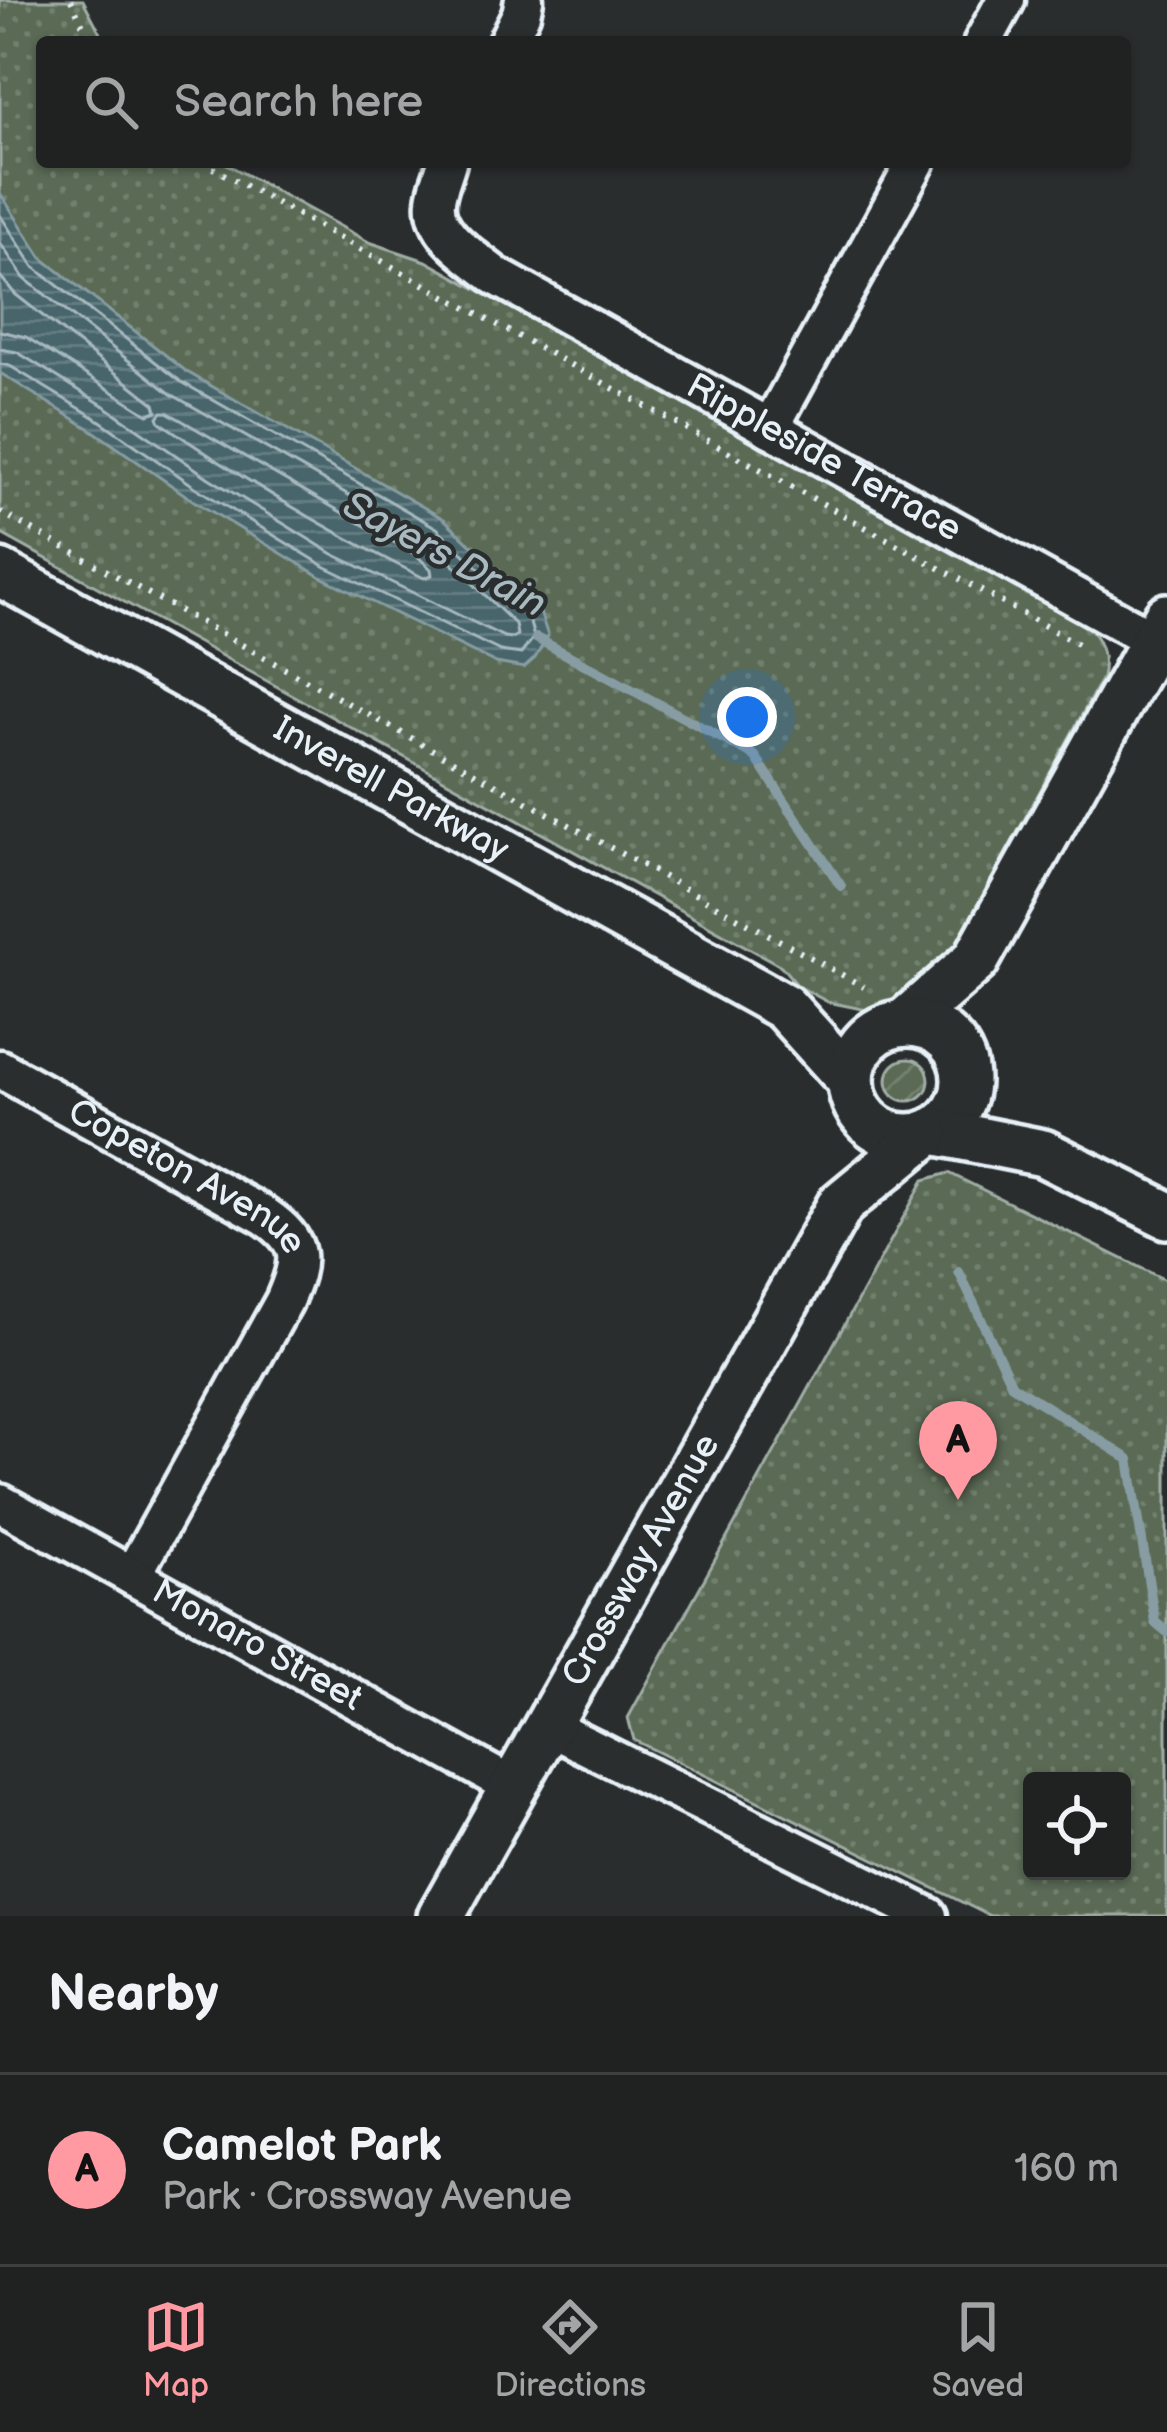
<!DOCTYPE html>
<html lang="en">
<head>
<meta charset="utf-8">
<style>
	:root { --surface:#202222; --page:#282a2a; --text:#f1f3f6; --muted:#a2a4a5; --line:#3d3f40; --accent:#ff9aa2 }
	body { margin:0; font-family:"Balsamiq Sans",sans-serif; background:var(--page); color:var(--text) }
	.controls { position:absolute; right:36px; bottom:36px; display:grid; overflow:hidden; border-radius:12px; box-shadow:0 3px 9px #0004 }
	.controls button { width:108px; height:108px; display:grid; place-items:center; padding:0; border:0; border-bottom:3px solid var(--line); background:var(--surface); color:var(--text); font:60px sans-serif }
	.you { position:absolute; left:747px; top:717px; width:42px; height:42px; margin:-30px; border:9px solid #fff; border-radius:50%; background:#1a73e8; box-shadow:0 0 0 18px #1a73e833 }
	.badge { display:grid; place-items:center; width:78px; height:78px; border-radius:50%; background:var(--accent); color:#111; font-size:39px; font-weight:700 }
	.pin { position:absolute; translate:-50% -99px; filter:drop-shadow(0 3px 6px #0008) }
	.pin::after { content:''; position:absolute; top:63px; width:42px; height:36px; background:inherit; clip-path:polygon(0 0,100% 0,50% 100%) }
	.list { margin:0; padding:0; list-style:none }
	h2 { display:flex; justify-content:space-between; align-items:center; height:156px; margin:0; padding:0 48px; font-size:51px }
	h2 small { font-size:39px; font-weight:400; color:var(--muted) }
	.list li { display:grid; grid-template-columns:78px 1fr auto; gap:36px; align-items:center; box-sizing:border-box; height:192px; padding:0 48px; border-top:3px solid var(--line) }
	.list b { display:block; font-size:45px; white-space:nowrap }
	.list p { margin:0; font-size:39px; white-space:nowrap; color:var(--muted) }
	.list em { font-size:39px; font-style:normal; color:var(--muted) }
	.icon { flex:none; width:66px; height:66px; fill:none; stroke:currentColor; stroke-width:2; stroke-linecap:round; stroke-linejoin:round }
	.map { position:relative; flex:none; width:1167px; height:1916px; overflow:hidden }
	.search { position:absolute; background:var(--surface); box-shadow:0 3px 9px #0004; left:36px; right:36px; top:36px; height:132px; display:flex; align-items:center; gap:30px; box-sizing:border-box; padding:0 42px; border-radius:12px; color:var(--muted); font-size:45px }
	.sheet { height:348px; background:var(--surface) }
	nav { display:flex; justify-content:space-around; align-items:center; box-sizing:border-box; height:168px; border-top:3px solid var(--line); background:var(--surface); font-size:33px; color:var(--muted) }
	nav a { display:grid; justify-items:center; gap:6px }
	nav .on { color:var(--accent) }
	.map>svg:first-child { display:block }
	.park { fill:url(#park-dots); stroke:#a1aea6; stroke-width:3; fill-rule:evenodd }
	.garden { fill:url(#garden-furrows); stroke:#a1aea6; stroke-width:3 }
	.water { fill:url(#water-rules); stroke:#879da3; stroke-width:3 }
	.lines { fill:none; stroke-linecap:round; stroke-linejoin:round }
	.shore { stroke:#a8b9c0; stroke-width:3 }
	.stream { stroke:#879da3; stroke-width:10 }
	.minor-casing { stroke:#e8f1f8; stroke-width:45 }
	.tertiary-casing { stroke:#e8f1f8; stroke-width:54 }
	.path { stroke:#e8f1f8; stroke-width:6; stroke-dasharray:3 9; stroke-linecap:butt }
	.minor { stroke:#2a2d2e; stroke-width:36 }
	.tertiary { stroke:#2a2d2e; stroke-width:45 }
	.labels { text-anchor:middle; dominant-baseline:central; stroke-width:9; stroke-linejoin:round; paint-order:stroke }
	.street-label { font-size:36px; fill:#e8f1f8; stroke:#2a2d2e }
	.water-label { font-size:39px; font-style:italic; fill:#a8b9c0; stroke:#2a2d2e }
</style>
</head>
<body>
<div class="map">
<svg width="1167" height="1916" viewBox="0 0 1167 1916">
	<defs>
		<pattern id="park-dots" width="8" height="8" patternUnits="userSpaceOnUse" patternTransform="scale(3)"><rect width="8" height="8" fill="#5a6b55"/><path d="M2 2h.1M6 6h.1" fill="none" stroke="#72816e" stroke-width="1.8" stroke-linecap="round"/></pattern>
		<pattern id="garden-furrows" width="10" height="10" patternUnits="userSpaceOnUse" patternTransform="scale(3)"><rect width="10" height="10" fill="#5a6b55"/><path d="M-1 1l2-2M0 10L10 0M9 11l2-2" fill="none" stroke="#72816e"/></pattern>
		<pattern id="water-rules" width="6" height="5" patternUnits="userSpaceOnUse" patternTransform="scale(3)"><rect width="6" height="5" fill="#47656b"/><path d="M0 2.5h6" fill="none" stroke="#627c81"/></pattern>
	</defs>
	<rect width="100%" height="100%" fill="#2a2d2e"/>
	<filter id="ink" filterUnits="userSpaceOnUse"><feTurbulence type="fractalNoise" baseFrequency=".00833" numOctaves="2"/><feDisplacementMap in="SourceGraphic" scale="24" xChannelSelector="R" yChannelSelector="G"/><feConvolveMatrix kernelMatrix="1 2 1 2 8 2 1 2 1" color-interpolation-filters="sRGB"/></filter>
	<g filter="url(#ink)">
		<path class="park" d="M0,0H83L105,42H42V162H223L369,242L426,261L1090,628C1102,644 1106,657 1102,678L949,957L895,1005L867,1010L828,1002L798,986L781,966L0,533Z
			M949,1173L1167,1281V1916H990L634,1740L628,1718L924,1180ZM1032,1781H1122V1871H1032Z"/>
		<path class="garden" d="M887 1080a21 21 0 1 1 42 0a21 21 0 1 1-42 0Z"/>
		<path class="water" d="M0,193L42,258L187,372L444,519L539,609L548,636L535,658L524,668L496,663L321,577L194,501L92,430L0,373Z"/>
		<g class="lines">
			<path class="shore" d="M0,215L34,267L180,381L437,528L528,616L534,637L521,654L500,651L326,567L201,491L99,420L10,366L0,364
				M0,243L24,278L171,394L428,540L515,624L517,635L512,638L504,637L333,554L209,478L106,407L17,352L0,349
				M0,276L15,294L155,404L157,411L148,414L26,337L0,331
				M162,412H167L416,555L431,569L432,575L424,578C332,533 245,481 160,422L158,417Z"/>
			<path class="stream" d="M536,638L755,756L841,886
				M959,1272L1012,1385L1129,1459L1155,1622L1167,1632"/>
			<g class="minor-casing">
				<g id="minor">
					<path d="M507,42L521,14L524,0"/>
					<path d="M983,42L1006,0"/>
					<path id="s1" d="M447,162C444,174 437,188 436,201C432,234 474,258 496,276L1153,640"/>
					<path d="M770,428L916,162"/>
					<path id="s2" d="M0,1069L265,1216C304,1243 302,1260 284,1301L132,1576"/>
					<path id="s3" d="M0,1503L512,1786"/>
					<path d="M547,1726L928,1916"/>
				</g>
			</g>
			<g class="tertiary-casing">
				<g id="tertiary">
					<path id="s4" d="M0,573L784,1007L851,1081"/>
					<path d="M904,1023L976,960L1167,617"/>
					<circle cx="908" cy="1080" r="57"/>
					<path d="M933,1131L1043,1153L1167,1215"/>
					<path id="s5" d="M441,1916L841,1204L926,1134"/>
				</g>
			</g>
			<path class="path" d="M71,0L91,42
				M202,162L1083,647
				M0,512L864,987"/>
			<use href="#minor" class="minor"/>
			<use href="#tertiary" class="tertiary"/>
		</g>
	</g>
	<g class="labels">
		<g class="street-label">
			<text stroke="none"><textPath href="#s1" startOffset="516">Rippleside Terrace</textPath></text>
			<text stroke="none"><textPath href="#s4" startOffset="447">Inverell Parkway</textPath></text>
			<text stroke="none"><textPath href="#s2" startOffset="216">Copeton Avenue</textPath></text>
			<text stroke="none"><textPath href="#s5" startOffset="408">Crossway Avenue</textPath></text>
			<text stroke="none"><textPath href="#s3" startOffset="294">Monaro Street</textPath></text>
		</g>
		<g class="water-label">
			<text transform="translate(444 555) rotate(28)">Sayers Drain</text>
		</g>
	</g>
</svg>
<div class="controls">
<button><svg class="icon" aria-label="locate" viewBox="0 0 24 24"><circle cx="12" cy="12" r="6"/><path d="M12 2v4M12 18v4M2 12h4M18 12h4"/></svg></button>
</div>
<div class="you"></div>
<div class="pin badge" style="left:958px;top:1500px">A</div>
<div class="search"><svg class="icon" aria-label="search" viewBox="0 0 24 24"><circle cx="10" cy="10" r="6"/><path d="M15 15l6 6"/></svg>Search here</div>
</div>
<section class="sheet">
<h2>Nearby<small></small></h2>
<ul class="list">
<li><span class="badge">A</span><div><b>Camelot Park</b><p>Park · Crossway Avenue</p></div><em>160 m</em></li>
</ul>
</section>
<nav>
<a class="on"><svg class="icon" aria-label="map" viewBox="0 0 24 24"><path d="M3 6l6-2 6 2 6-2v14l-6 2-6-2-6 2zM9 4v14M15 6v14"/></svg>Map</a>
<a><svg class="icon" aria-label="directions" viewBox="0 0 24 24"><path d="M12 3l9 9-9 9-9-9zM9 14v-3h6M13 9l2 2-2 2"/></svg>Directions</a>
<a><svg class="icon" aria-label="saved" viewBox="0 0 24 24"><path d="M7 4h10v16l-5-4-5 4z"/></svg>Saved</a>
</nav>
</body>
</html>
